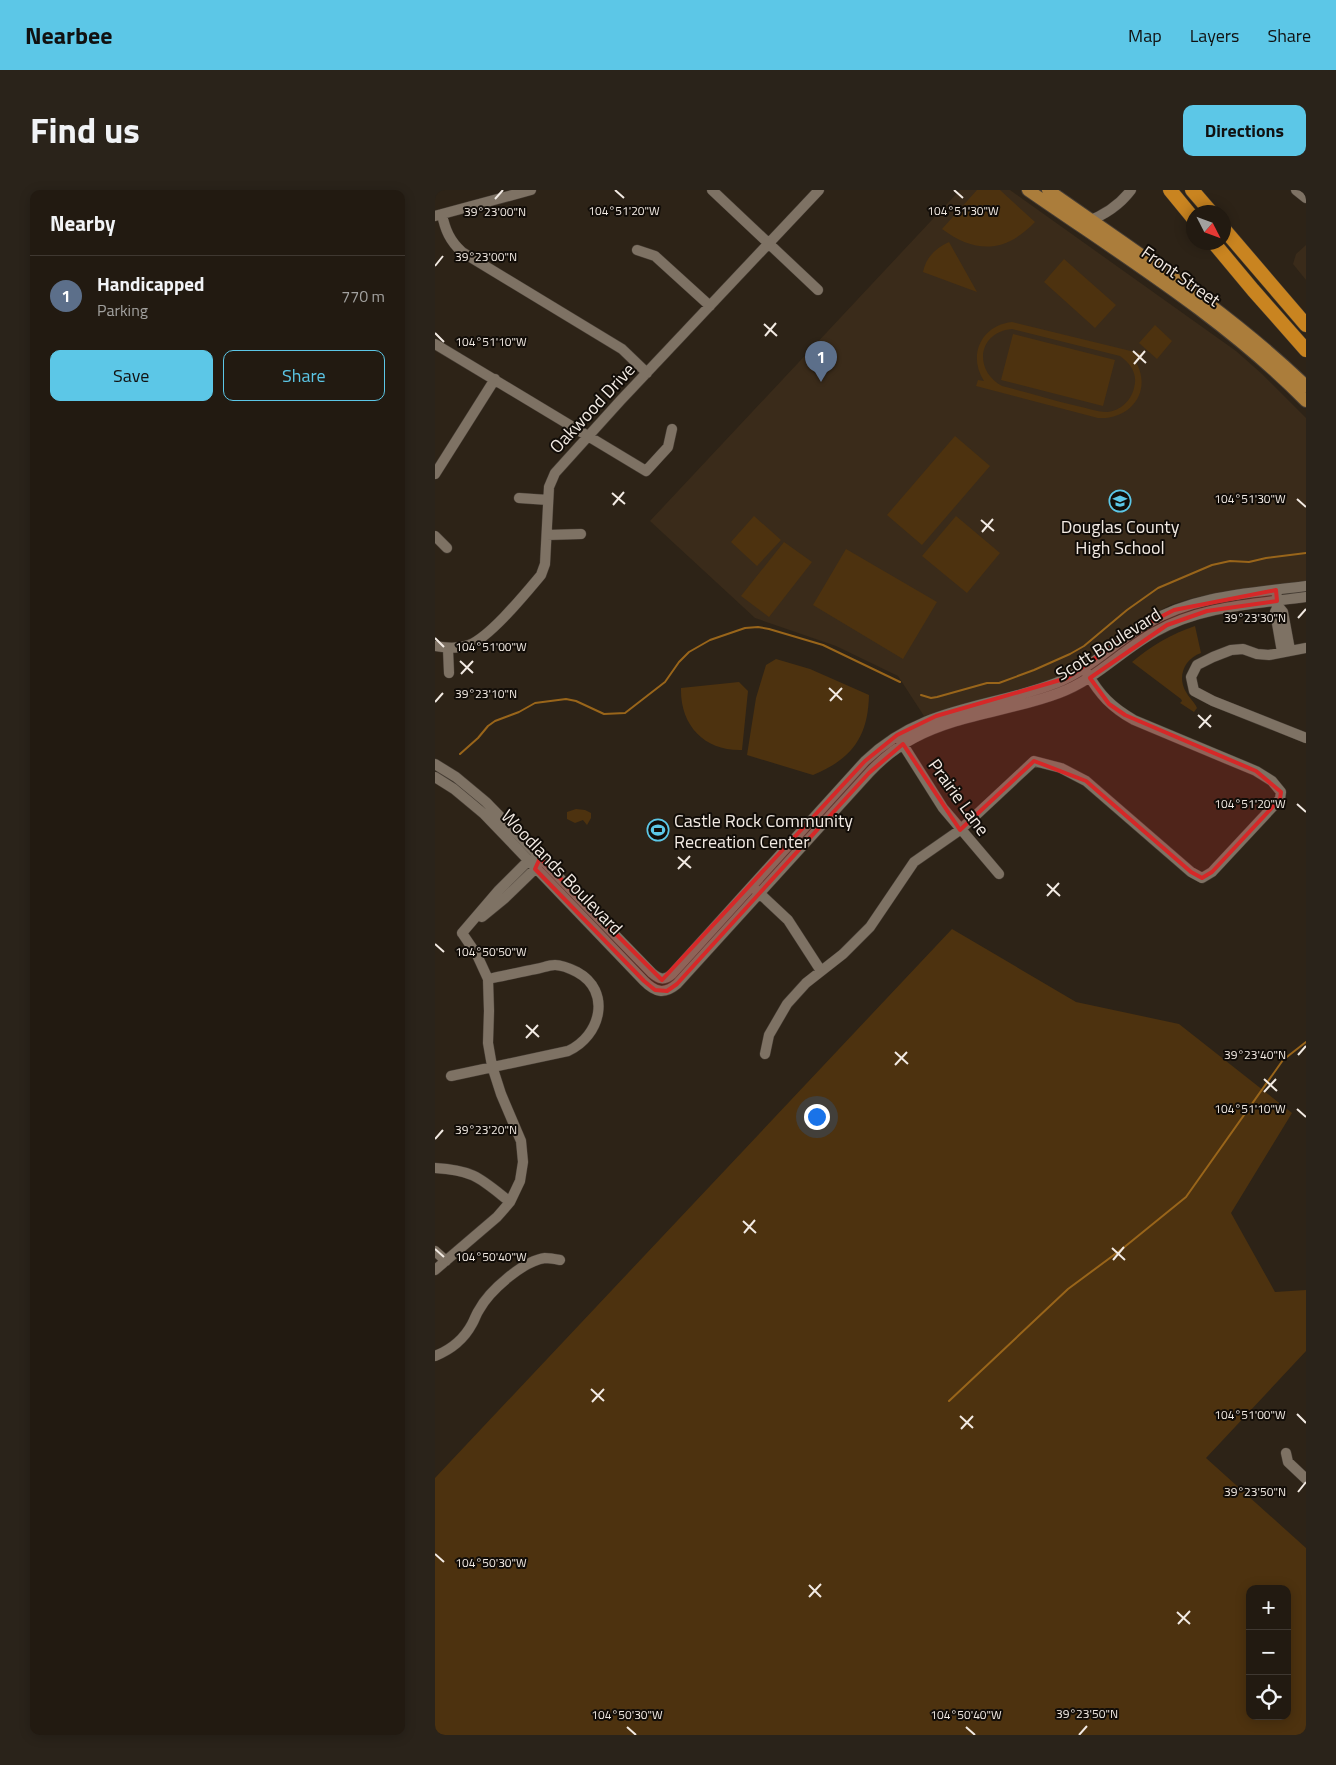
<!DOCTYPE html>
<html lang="en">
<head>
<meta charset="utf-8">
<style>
	:root { --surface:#221a11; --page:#2a231a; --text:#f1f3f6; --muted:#a2a19f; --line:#3f3831; --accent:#5cc7e7 }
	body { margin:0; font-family:"Titillium Web",sans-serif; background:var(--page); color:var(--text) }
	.controls { position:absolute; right:15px; bottom:15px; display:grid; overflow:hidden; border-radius:10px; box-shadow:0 2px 12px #0003 }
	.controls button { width:45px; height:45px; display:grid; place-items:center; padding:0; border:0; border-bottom:1px solid var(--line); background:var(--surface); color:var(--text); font:25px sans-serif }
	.compass { position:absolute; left:751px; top:15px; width:45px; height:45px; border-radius:50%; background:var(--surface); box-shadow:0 2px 12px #0003; rotate:132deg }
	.you { position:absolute; left:381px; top:926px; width:18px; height:18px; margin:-12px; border:4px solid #fff; border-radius:50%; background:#1a73e8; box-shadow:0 0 0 8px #1a73e833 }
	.badge { display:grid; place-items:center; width:32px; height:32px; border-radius:50%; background:var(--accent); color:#fff; font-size:16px; font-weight:700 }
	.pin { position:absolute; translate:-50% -41px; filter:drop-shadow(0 1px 2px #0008) }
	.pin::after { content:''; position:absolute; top:26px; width:18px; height:15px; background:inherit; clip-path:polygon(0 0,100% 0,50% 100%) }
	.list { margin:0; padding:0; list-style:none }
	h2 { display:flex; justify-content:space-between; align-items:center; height:65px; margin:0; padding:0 20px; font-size:21px }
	h2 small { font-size:16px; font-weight:400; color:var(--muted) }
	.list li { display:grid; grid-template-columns:32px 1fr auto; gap:15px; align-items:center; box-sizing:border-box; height:80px; padding:0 20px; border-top:1px solid var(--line) }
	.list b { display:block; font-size:19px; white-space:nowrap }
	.list p { margin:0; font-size:16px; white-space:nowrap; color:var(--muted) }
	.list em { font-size:16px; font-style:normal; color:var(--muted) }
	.actions { display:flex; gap:10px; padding:15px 20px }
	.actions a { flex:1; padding:11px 0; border:1px solid var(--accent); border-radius:10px; text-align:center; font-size:18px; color:var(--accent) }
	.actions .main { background:var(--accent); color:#111 }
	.icon { flex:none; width:28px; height:28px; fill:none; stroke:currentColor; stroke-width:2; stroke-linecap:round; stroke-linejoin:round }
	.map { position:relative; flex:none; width:871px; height:1545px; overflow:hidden; border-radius:10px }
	header { display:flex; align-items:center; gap:30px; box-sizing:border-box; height:70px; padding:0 25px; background:var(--accent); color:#111 }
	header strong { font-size:24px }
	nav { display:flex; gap:28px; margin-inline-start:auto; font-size:18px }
	.intro { display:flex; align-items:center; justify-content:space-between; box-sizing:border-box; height:120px; padding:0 30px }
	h1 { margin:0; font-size:35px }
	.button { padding:12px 22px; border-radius:10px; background:var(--accent); color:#111; font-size:18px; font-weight:700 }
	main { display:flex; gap:30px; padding:0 30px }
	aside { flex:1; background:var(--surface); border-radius:10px; box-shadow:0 2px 12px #0003 }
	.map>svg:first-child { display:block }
	.built { fill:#3a2b1a }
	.green { fill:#4d320f; fill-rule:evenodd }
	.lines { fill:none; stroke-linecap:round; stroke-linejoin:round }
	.stream { stroke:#99651a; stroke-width:2 }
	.minor-casing { stroke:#463d34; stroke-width:11 }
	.major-casing { stroke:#463d34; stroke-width:14 }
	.highway-casing { stroke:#463d34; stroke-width:15 }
	.minor { stroke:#7e7264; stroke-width:10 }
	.major { stroke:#ab7d3b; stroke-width:12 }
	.highway { stroke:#c98420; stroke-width:14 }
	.marked { fill:#d62828; fill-opacity:0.2; stroke:#d62828; stroke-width:4; stroke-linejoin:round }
	.ticks { fill:none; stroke:#f2eae3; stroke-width:2 }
	.labels { text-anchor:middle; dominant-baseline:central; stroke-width:4; stroke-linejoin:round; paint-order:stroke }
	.street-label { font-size:18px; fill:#f2eae3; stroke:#120d08 }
	.poi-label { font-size:18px; fill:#f2eae3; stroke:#120d08 }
	.ticks-label { font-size:12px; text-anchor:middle; fill:#f2eae3; stroke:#120d08; stroke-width:4; stroke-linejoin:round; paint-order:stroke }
</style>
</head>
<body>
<header>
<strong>Nearbee</strong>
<nav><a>Map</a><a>Layers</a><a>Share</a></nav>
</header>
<div class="intro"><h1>Find us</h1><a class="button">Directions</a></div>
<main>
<aside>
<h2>Nearby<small></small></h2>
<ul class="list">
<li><span class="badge" style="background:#5c6f8a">1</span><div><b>Handicapped</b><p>Parking</p></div><em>770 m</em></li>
</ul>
<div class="actions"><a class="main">Save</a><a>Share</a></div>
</aside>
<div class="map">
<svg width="871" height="1545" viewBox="0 0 871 1545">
	<rect width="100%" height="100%" fill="#2d2317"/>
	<path class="built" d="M525,0H575L801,161L827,184L871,228V392L778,404L754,409L735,415L704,432L630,484L612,491L489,526L463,486L401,456L320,428L215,331Z
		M871,55V90L858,74L861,64Z"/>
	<path class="green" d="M542,0H565L600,32C570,63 541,64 507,39Z
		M514,52L542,102L488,82C491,67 501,58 514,52Z
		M629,69L681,115L660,138L609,92Z
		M577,132L708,164L706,171L699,169C719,199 697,230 663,228L541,196L543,190L549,191C532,165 547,135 577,132ZM577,139L685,166C696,174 703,184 699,198C696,211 685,221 672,222C661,222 649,217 638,215C614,209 591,202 567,196C538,180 543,142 577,139Z
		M720,135L737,151L722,169L704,153Z
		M578,144L680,170L668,216L566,190Z
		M520,246L555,276L487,355L452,325Z
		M319,326L346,350L322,376L296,352Z
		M521,326L565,363L532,403L487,366Z
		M349,352L377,372L334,427L306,406Z
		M411,359L502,412L468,469L378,415Z
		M760,436L766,463C749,469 742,487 751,502C754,508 759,511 762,518L759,522L745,513L747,511L746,509L697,472C716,456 736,444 760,436Z
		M341,469L375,479L434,505C433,547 417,569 378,585L312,565L321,508L331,475Z
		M304,492L313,501L307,560C269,561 245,535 246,498Z
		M141,619L150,620L156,623V628L152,635L148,630L140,633L132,629V622Z
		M517,739L641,812L744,834L857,923L796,1023L840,1102L871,1100V1161L771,1268L871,1358V1545H0V1288ZM815,1399H852V1526H815Z"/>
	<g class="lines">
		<path class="stream" d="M486,505L496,508L502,507L552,493H564L599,480L635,464L649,456L692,420L723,398L777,375L795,371L814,372L831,368L871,363
			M25,564L43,548L53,536L60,531L84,522L100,513L131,509L141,511L169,524L190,523L230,492L244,472L254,462L275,450L310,438L323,437L334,439L388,455L465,492
			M514,1211L633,1099L687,1059L751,1007L848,870L871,852"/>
		<g class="minor-casing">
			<path id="minor" d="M277,0L383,100
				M861,0L871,8
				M7,24C10,40 15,51 27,62L187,159L212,183
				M0,26L96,0
				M651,32C670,25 684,16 696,0
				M202,60L220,66L275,116
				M0,154L211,281L233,257L237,239
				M0,284L60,189
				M84,308L113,310
				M112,345L146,344
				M0,346L12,358
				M842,406L843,416L848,422L855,460
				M843,416L840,422L847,462
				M0,456C11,458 23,459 34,455C55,447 90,404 106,385L110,374L114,297L120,283L185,211L384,0
				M871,458L834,465L822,464L808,459L796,460L778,467L762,475L756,487L759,501L778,511L871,548
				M13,459L14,483
				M465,550L508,618L564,684
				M0,574L21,587L51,612L217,783C224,789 229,791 237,784L430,571C487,516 553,519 621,493C656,479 681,451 713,433C760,405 818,403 871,396
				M0,587L19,599L49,624L209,791C220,802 229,805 242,794L434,583C447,569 462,557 479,548C524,524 577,521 624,503C660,490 687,460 720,442C765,416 820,414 871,407
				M321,700L353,730L386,781
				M47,727L69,709L100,679L103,673
				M27,743L63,701L93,671L99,670
				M330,864L334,845L352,814L371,793L408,764L435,737L479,672L525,640L599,571L626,578L651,591L756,682L767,688L777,682L845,609L846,602L837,591L821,581L699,530C676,517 665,505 652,483
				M16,886L133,861C166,846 177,801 142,782C136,779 128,775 120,775C114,775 107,778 101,779C85,782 69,786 53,789
				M0,978C39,980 46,989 75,1012
				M0,1061L11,1071
				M0,1080L62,1027L75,1012L85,991L88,972L86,951L66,904L57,876L53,853L54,821L53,789L42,765L27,743
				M0,1166C15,1160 29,1149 37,1134C40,1129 41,1124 44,1120C54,1101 88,1071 110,1068C115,1068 120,1069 125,1070
				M851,1263L853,1272L871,1289"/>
		</g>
		<g class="major-casing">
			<path id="major" d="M593,0C688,66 789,128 871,211
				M613,0C701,62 793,121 871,196"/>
		</g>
		<g class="highway-casing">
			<path id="highway" d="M735,0L758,28
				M757,0L776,22
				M788,38L871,135
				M778,52L818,100L871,160"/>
		</g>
		<use href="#minor" class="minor"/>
		<use href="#major" class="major"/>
		<use href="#highway" class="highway"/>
	</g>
	<path class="marked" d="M841,400L842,411L772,421L732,435L655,488L674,514L690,525L821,581L846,602L845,609L777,682L767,688L756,682L651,591L599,571L525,640L468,554L434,583L242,794L232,801L220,800L209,791L100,679L105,668L227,790L430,571L462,545L501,526L632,488L702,439L739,420Z"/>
	<path class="ticks" d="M180,0L189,8M519,0L528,8M60,9L68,0M0,76L8,66M329,134L342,146M0,143L9,152M330,146L341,133M698,161L711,173M699,174L710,161M177,303L190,314M862,309L871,317M178,315L189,302M546,330L559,341M547,342L558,329M863,428L871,419M0,448L9,457M25,471L38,483M26,484L38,471M394,498L407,510M395,511L407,498M0,512L8,503M763,525L776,537M764,538L776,525M862,614L871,622M243,667L256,678M243,679L255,666M612,694L625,706M612,706L624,693M0,754L9,762M91,835L104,847M91,848L103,835M460,862L473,874M863,865L871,856M460,875L472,862M829,889L842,901M829,902L841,889M862,919L871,927M0,949L8,940M308,1031L321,1043M309,1043L320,1030M677,1058L690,1070M0,1059L9,1067M678,1070L689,1057M156,1199L169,1211M157,1212L169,1199M862,1224L871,1233M525,1226L538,1238M526,1239L538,1226M863,1302L871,1292M0,1364L9,1372M374,1395L386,1407M374,1407L386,1394M742,1422L755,1434M743,1434L755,1421M192,1537L201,1545M531,1537L540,1545M644,1545L652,1536"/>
	<defs>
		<g id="school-ring" transform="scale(1.125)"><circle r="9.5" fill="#120d08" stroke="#5cc7e7" stroke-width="1.5"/><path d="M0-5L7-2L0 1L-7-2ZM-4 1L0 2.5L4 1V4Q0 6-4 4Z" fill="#5cc7e7"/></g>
		<g id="stadium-ring" transform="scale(1.125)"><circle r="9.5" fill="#120d08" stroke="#5cc7e7" stroke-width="1.5"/><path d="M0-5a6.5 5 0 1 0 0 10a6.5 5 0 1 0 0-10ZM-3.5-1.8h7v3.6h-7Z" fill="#5cc7e7"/></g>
	</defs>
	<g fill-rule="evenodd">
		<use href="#school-ring" x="685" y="311"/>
		<use href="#stadium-ring" x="223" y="640"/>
	</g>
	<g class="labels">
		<g class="street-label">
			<text transform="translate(746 86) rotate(35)">Front Street</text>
			<text transform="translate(157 218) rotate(-47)">Oakwood Drive</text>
			<text transform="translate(673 454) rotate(-32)">Scott Boulevard</text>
			<text transform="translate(524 607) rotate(54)">Prairie Lane</text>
			<text transform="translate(127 682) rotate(46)">Woodlands Boulevard</text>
		</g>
		<g class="poi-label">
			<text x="685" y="336">Douglas County<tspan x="685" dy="21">High School</tspan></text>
			<text x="239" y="630" text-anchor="start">Castle Rock Community<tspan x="239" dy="21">Recreation Center</tspan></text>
		</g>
	</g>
	<g class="ticks-label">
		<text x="189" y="25">104°51'20"W</text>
		<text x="528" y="25">104°51'30"W</text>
		<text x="60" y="26">39°23'00"N</text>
		<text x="51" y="71">39°23'00"N</text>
		<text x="56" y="156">104°51'10"W</text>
		<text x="815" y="313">104°51'30"W</text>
		<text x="820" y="432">39°23'30"N</text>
		<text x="56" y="461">104°51'00"W</text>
		<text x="51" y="508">39°23'10"N</text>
		<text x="815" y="618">104°51'20"W</text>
		<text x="56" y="766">104°50'50"W</text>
		<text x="820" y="869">39°23'40"N</text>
		<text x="815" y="923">104°51'10"W</text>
		<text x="51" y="944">39°23'20"N</text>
		<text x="56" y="1071">104°50'40"W</text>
		<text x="815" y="1229">104°51'00"W</text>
		<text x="820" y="1306">39°23'50"N</text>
		<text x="56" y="1377">104°50'30"W</text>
		<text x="652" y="1528">39°23'50"N</text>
		<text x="192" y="1529">104°50'30"W</text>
		<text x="531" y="1529">104°50'40"W</text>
	</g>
</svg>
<div class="controls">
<button>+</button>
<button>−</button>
<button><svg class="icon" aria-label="locate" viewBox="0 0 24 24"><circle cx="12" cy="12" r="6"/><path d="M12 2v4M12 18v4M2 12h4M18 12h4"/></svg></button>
</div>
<svg class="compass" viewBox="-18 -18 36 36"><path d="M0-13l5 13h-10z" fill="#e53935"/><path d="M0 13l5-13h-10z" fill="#a2a19f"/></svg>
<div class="you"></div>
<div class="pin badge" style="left:386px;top:192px;background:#5c6f8a">1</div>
</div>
</main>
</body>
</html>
